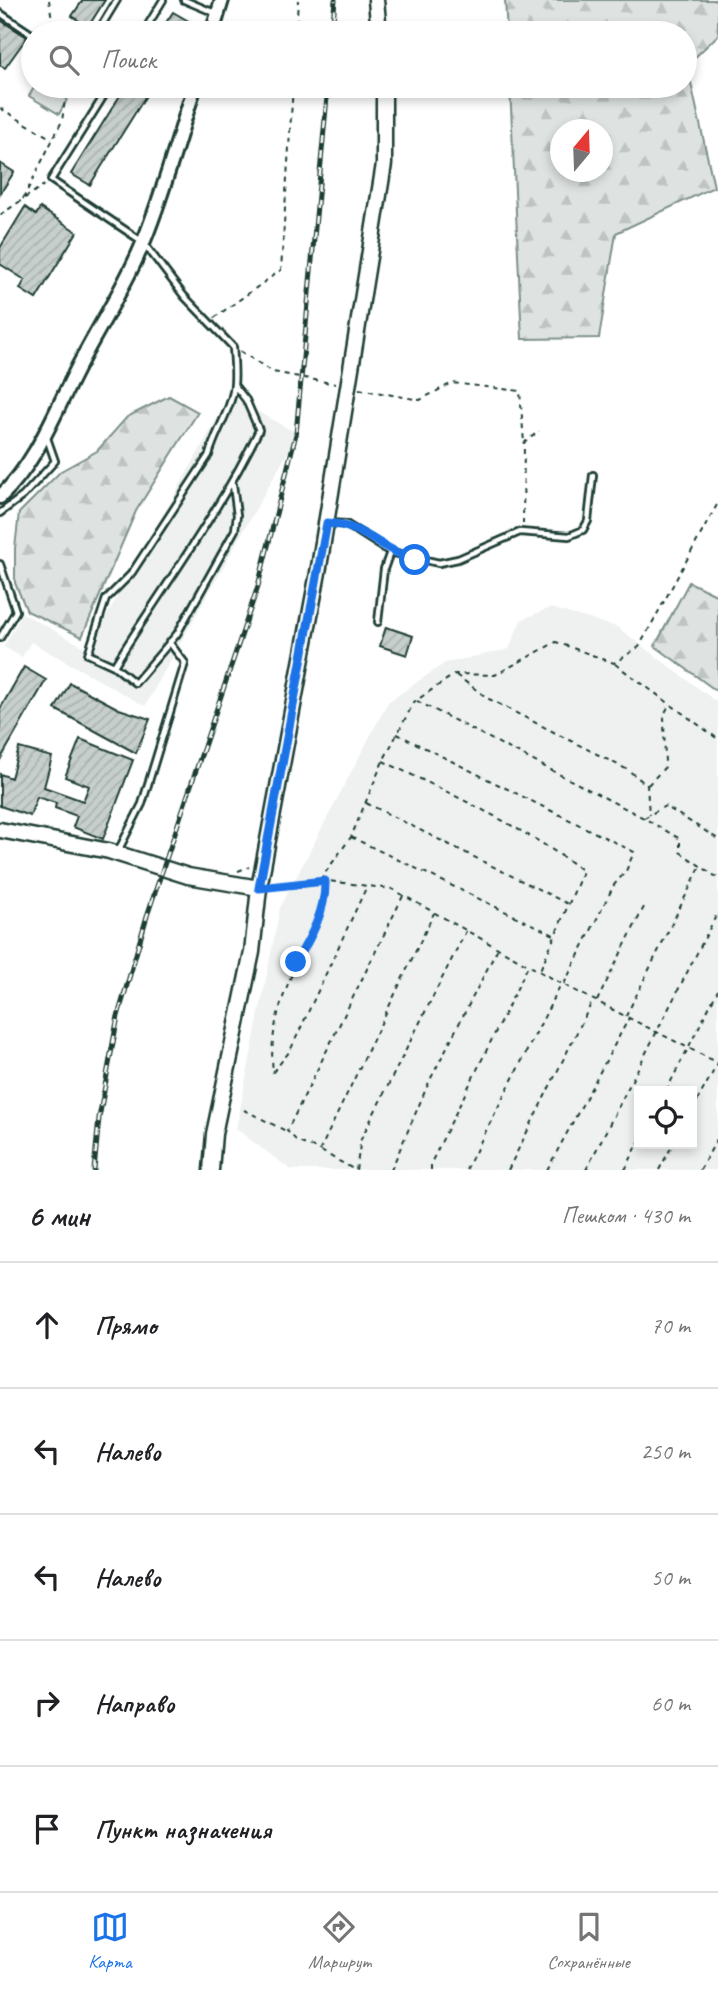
<!DOCTYPE html>
<html lang="ru">
<head>
<meta charset="utf-8">
<style>
	:root { --surface:#fff; --page:#f2f2f2; --text:#202124; --muted:#757577; --line:#e0e0e0; --accent:#1a73e8 }
	body { margin:0; font-family:Caveat,sans-serif; background:var(--page); color:var(--text) }
	.controls { position:absolute; right:21px; bottom:21px; display:grid; overflow:hidden; border-radius:0px; box-shadow:0 4px 10px #0003 }
	.controls button { width:63px; height:63px; display:grid; place-items:center; padding:0; border:0; border-bottom:2px solid var(--line); background:var(--surface); color:var(--text); font:35px sans-serif }
	.compass { position:absolute; left:550px; top:119px; width:63px; height:63px; border-radius:50%; background:var(--surface); box-shadow:0 4px 10px #0003; rotate:19deg }
	.stop { position:absolute; width:21px; height:21px; margin:-16px; border:5px solid #1a73e8; border-radius:50%; background:#fff }
	.stop.end { background:#1a73e8; border-color:#fff; box-shadow:0 2px 7px #0008 }
	.list { margin:0; padding:0; list-style:none }
	h2 { display:flex; justify-content:space-between; align-items:center; height:91px; margin:0; padding:0 28px; font-size:30px }
	h2 small { font-size:23px; font-weight:400; color:var(--muted) }
	.list li { display:grid; grid-template-columns:46px 1fr auto; gap:21px; align-items:center; box-sizing:border-box; height:126px; padding:0 28px; border-top:2px solid var(--line) }
	.list b { display:block; font-size:26px; white-space:nowrap }
	.list em { font-size:23px; font-style:normal; color:var(--muted) }
	.icon { flex:none; width:38px; height:38px; fill:none; stroke:currentColor; stroke-width:2; stroke-linecap:round; stroke-linejoin:round }
	.map { position:relative; flex:none; width:718px; height:1170px; overflow:hidden }
	.search { position:absolute; background:var(--surface); box-shadow:0 4px 10px #0003; left:21px; right:21px; top:21px; height:77px; display:flex; align-items:center; gap:18px; box-sizing:border-box; padding:0 24px; border-radius:38px; color:var(--muted); font-size:26px }
	.sheet { height:721px; background:var(--surface) }
	nav { display:flex; justify-content:space-around; align-items:center; box-sizing:border-box; height:98px; border-top:2px solid var(--line); background:var(--surface); font-size:19px; color:var(--muted) }
	nav a { display:grid; justify-items:center; gap:4px }
	nav .on { color:var(--accent) }
	.map>svg:first-child { display:block }
	.built { fill:#eef1f0; fill-rule:evenodd }
	.green { fill:#dee3e2; stroke:#7e908b; stroke-width:2 }
	.forest { fill:url(#forest-firs); stroke:#7e908b; stroke-width:2; fill-rule:evenodd }
	.building { fill:url(#building-hatch); stroke:#1f3d34; stroke-width:2 }
	.lines { fill:none; stroke-linecap:round; stroke-linejoin:round }
	.service-casing { stroke:#1f3d34; stroke-width:10 }
	.tertiary-casing { stroke:#1f3d34; stroke-width:18 }
	.secondary-casing { stroke:#1f3d34; stroke-width:19 }
	.primary-casing { stroke:#1f3d34; stroke-width:19 }
	.path { stroke:#1f3d34; stroke-width:2; stroke-dasharray:5 5; stroke-linecap:butt }
	.service { stroke:#fff; stroke-width:4.5 }
	.tertiary { stroke:#fff; stroke-width:12 }
	.secondary { stroke:#fff; stroke-width:14 }
	.primary { stroke:#fff; stroke-width:14 }
	.rail-casing { stroke:#1f3d34; stroke-width:5 }
	.rail { stroke:#fff; stroke-width:2.5; stroke-dasharray:8; stroke-linecap:butt }
	.route { stroke:#1a73e8; stroke-width:9 }
</style>
</head>
<body>
<div class="map">
<svg width="718" height="1170" viewBox="0 0 718 1170">
	<defs>
		<pattern id="forest-firs" width="22" height="20" patternUnits="userSpaceOnUse" patternTransform="scale(1.75)"><rect width="22" height="20" fill="#dee3e2"/><path d="M5 1l3.5 6h-7zM16 11l3.5 6h-7z" fill="#bec4c2"/></pattern>
		<pattern id="building-hatch" width="6" height="6" patternUnits="userSpaceOnUse" patternTransform="scale(1.75)"><rect width="6" height="6" fill="#c7cfcc"/><path d="M-1 1l2-2M0 6l6-6M5 7l2-2" fill="none" stroke="#aab3b0"/></pattern>
	</defs>
	<rect width="100%" height="100%" fill="#fff"/>
	<filter id="ink" filterUnits="userSpaceOnUse"><feTurbulence type="fractalNoise" baseFrequency=".0143" numOctaves="2"/><feDisplacementMap in="SourceGraphic" scale="14" xChannelSelector="R" yChannelSelector="G"/><feConvolveMatrix kernelMatrix="1 2 1 2 8 2 1 2 1" color-interpolation-filters="sRGB"/></filter>
	<g filter="url(#ink)">
		<path class="built" d="M230,396L298,434L145,706L31,642L22,657L4,647L22,613L88,649Z
			M550,608L617,627L718,703V1170H291L236,1129L280,908L388,702L445,663L509,649L521,620ZM692,1091V1144H639V1091Z"/>
		<path class="green" d="M35,86H67L73,89L59,114L29,96Z"/>
		<path class="forest" d="M505,0H718V35L687,65L714,187L616,233L599,338L522,339L510,86H685V33H507ZM560,130H602V172H560Z
			M169,396L198,412L136,511L82,637L27,611L15,583V548L19,513L61,471L97,451L127,417Z
			M689,582L718,596V692L655,646Z"/>
		<path class="building" d="M83,0H105L88,27L72,16Z
			M173,12L192,23L185,33H159Z
			M0,20L27,37L5,68L0,65Z
			M126,86H152L90,185L71,174Z
			M0,163L14,172L0,194Z
			M25,207L36,215L40,208L77,232L36,299L20,289L25,280L0,264V248Z
			M386,627L413,636L407,655L380,646Z
			M24,667L46,680L0,760V709Z
			M70,683L119,709L150,719L136,753L55,709Z
			M80,739L133,760L103,839L73,827L77,816L55,808L56,803L37,797L30,816L0,806V774L11,778L19,748L52,757L44,787L83,801L89,786L65,777Z"/>
		<g class="lines">
			<g class="service-casing">
				<path id="service" d="M184,0L215,13
					M0,13L33,35
					M97,33L117,0
					M143,33L163,0
					M110,86L51,180L143,242L184,296L233,347C234,362 236,377 233,392C229,413 215,433 209,455L131,574L106,599L88,654L114,666C163,587 219,513 259,430L246,400L234,385
					M0,513L23,496L55,461L47,438
					M328,523L346,524L390,552L439,563L458,559L520,532L569,536L583,530L588,521L593,475
					M0,564L16,611L0,638
					M378,622L384,569L390,552
					M114,666L135,683L177,634L235,530L237,515L233,485
					M118,851L142,804L185,663L169,642"/>
			</g>
			<g class="tertiary-casing">
				<path id="tertiary" d="M212,33L222,0
					M0,497C35,464 53,417 74,375C96,330 125,288 143,243C164,192 178,138 195,86"/>
			</g>
			<g class="secondary-casing">
				<path id="secondary" d="M0,830L109,851L188,876L259,888"/>
			</g>
			<g class="primary-casing">
				<path id="primary" d="M376,0L379,33
					M211,1170L214,1134L252,952L259,888L319,567L384,164V86"/>
			</g>
			<path class="path" d="M49,0L54,33
				M296,33L298,0
				M0,108L52,139
				M23,199L62,121L67,86
				M0,215L44,185
				M214,318L281,270L293,86
				M240,351L273,372L336,384
				M359,389L420,400L452,383L520,391L524,443
				M523,524L524,443L539,431
				M615,664L718,739
				M456,675L489,699L628,770L647,785L649,815
				M417,701L644,818L680,839V852L718,878
				M397,734L634,852L626,871L614,885L564,984
				M383,761C451,794 522,826 583,871L540,970
				M648,785L665,767L664,715L668,707
				M366,803L568,904
				M644,818L665,806L718,839
				M351,837L554,935
				M238,871L249,867
				M321,880L392,889L564,985L718,1063
				M325,882L326,897C304,954 266,1009 273,1072L290,1051L366,888
				M270,887L320,880L351,837L383,761L414,702L455,674L495,675L556,642L614,663L639,647L718,503
				M403,896L287,1131L298,1142L320,1150L434,913
				M597,1001L644,907
				M626,1016L700,867
				M666,1091L718,990
				M244,1110L286,1131
				M692,1110L718,1063
				M321,1151L355,1170
				M356,1170L361,1139L466,931
				M391,1170L429,1082L498,948
				M431,1170V1163L528,966
				M466,1170L561,984
				M508,1170L593,1000
				M547,1170L629,1018
				M586,1170L718,912
				M625,1170L639,1142
				M659,1170L673,1144
				M700,1170L718,1137"/>
			<use href="#service" class="service"/>
			<use href="#tertiary" class="tertiary"/>
			<use href="#secondary" class="secondary"/>
			<use href="#primary" class="primary"/>
			<g class="rail-casing">
				<path id="rail" d="M332,33L335,0
					M94,1170L99,1118L118,1016L147,916L258,586L296,434L328,86"/>
			</g>
			<use href="#rail" class="rail"/>
		</g>
	</g>
	<g class="lines" filter="url(#ink)">
		<path class="route" d="M296,962C311,937 326,910 325,881L259,888L327,523C363,525 380,549 415,560"/>
	</g>
</svg>
<div class="controls">
<button><svg class="icon" aria-label="locate" viewBox="0 0 24 24"><circle cx="12" cy="12" r="6"/><path d="M12 2v4M12 18v4M2 12h4M18 12h4"/></svg></button>
</div>
<svg class="compass" viewBox="-18 -18 36 36"><path d="M0-13l5 13h-10z" fill="#e53935"/><path d="M0 13l5-13h-10z" fill="#757577"/></svg>
<div class="stop" style="left:415px;top:560px"></div>
<div class="stop end" style="left:296px;top:962px"></div>
<div class="search"><svg class="icon" aria-label="search" viewBox="0 0 24 24"><circle cx="10" cy="10" r="6"/><path d="M15 15l6 6"/></svg>Поиск</div>
</div>
<section class="sheet">
<h2>6 мин<small>Пешком · 430 m</small></h2>
<ul class="list">
<li><svg class="icon" aria-label="ahead" viewBox="0 0 24 24"><path d="M12 20V5M6 11l6-6 6 6"/></svg><div><b>Прямо</b></div><em>70 m</em></li>
<li><svg class="icon" aria-label="left" viewBox="0 0 24 24"><path d="M17 20v-9H6M10 6l-5 5 5 5"/></svg><div><b>Налево</b></div><em>250 m</em></li>
<li><svg class="icon" aria-label="left" viewBox="0 0 24 24"><path d="M17 20v-9H6M10 6l-5 5 5 5"/></svg><div><b>Налево</b></div><em>50 m</em></li>
<li><svg class="icon" aria-label="right" viewBox="0 0 24 24"><path d="M7 20v-9h11M14 6l5 5-5 5"/></svg><div><b>Направо</b></div><em>60 m</em></li>
<li><svg class="icon" aria-label="arrive" viewBox="0 0 24 24"><path d="M6 21V4h12l-3 4 3 4H6"/></svg><div><b>Пункт назначения</b></div></li>
</ul>
</section>
<nav>
<a class="on"><svg class="icon" aria-label="map" viewBox="0 0 24 24"><path d="M3 6l6-2 6 2 6-2v14l-6 2-6-2-6 2zM9 4v14M15 6v14"/></svg>Карта</a>
<a><svg class="icon" aria-label="directions" viewBox="0 0 24 24"><path d="M12 3l9 9-9 9-9-9zM9 14v-3h6M13 9l2 2-2 2"/></svg>Маршрут</a>
<a><svg class="icon" aria-label="saved" viewBox="0 0 24 24"><path d="M7 4h10v16l-5-4-5 4z"/></svg>Сохранённые</a>
</nav>
</body>
</html>
